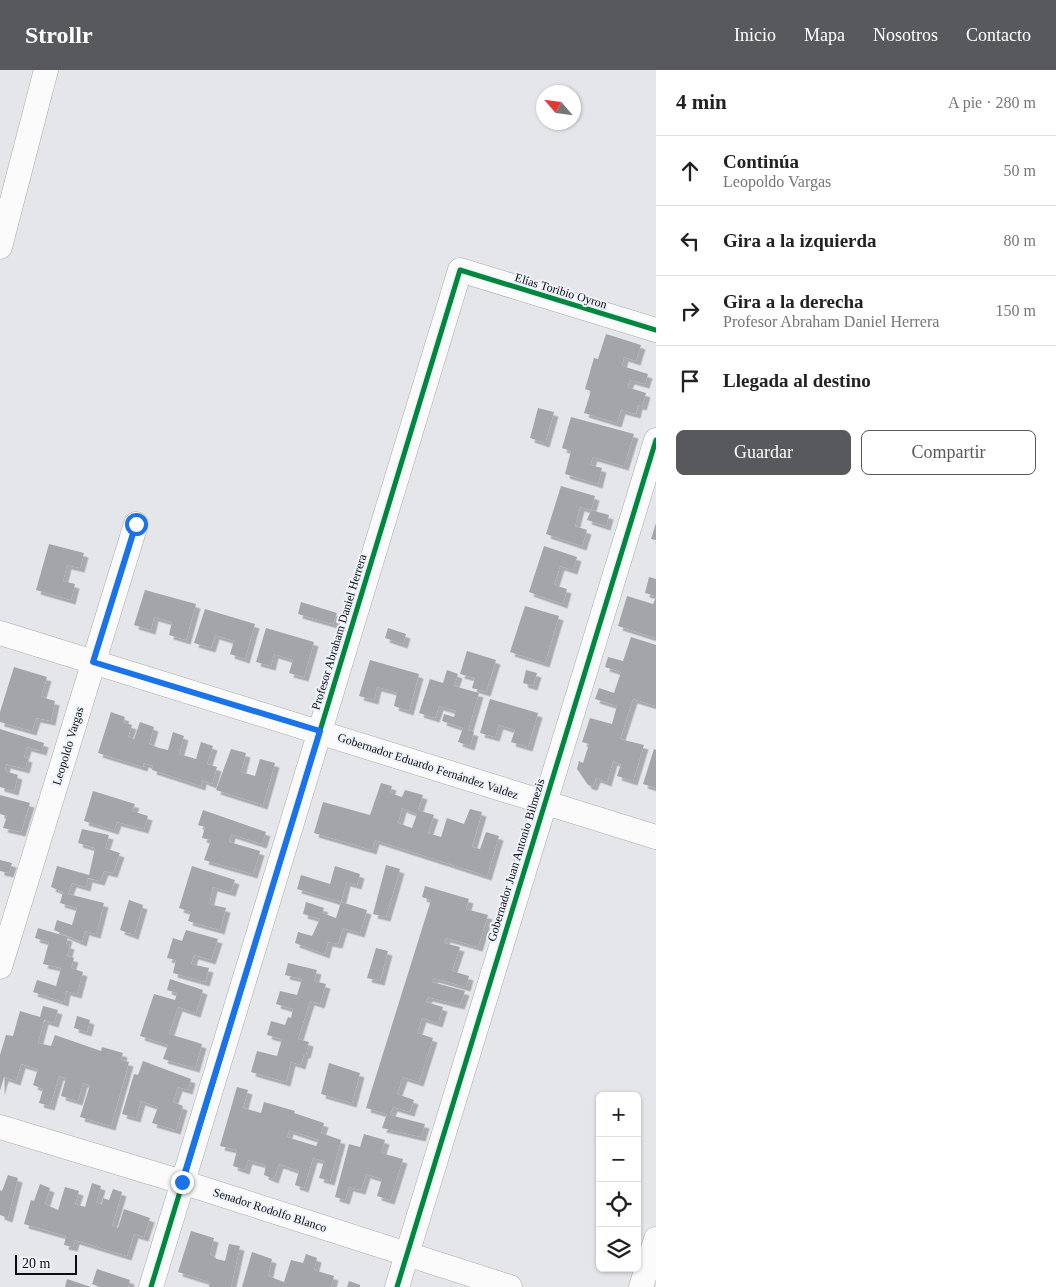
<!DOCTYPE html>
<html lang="es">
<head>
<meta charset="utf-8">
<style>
	:root { --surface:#fff; --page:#f6f6f6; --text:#222; --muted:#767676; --line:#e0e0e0; --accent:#58595c }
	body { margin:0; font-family:"Times New Roman",serif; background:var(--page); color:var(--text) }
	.controls { position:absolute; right:15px; bottom:15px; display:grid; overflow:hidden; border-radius:8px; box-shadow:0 1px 4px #0004 }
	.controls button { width:45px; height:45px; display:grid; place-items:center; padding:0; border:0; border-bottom:1px solid var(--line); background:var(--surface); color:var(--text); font:25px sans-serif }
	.compass { position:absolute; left:536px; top:15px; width:45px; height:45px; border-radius:50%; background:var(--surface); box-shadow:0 1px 4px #0004; rotate:298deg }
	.scale { position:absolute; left:15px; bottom:12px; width:62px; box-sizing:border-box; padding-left:5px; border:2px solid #0c0d10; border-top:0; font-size:14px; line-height:18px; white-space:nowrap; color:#0c0d10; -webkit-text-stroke:4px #eef2fb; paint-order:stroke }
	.stop { position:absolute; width:15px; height:15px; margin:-11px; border:4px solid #1a73e8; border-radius:50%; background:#fff }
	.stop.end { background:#1a73e8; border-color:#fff; box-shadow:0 1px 5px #0008 }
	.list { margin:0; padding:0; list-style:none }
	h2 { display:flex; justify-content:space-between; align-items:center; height:65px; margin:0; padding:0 20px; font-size:21px }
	h2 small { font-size:16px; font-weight:400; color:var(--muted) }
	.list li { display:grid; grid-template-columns:32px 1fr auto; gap:15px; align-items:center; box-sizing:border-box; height:70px; padding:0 20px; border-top:1px solid var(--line) }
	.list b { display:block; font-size:19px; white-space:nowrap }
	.list p { margin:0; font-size:16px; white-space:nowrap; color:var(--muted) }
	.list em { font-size:16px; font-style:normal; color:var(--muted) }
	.actions { display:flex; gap:10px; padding:15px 20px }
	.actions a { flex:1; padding:11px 0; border:1px solid var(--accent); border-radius:8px; text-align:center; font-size:18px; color:var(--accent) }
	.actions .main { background:var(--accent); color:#fff }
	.icon { flex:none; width:28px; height:28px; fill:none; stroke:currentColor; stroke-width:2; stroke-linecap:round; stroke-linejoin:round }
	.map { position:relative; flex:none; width:656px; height:1217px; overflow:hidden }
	header { display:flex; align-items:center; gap:30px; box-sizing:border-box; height:70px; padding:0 25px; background:var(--accent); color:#fff }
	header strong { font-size:24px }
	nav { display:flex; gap:28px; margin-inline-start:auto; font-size:18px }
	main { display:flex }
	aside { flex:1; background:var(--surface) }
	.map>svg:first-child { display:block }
	.building { fill:#a4a5a8; fill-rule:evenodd; filter:url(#shadow) }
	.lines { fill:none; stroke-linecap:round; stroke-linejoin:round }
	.street-casing { stroke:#aaabaf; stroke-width:25 }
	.street { stroke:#fbfbfc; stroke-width:24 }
	.cycleway-casing { stroke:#eef2fb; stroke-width:8 }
	.cycleway { stroke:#00873e; stroke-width:5 }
	.route { stroke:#1a73e8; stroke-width:6 }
	.labels { text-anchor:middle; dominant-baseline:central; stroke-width:4; stroke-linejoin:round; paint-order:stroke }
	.street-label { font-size:12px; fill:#0c0d10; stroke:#eef2fb }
</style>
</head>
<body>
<header>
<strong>Strollr</strong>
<nav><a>Inicio</a><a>Mapa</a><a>Nosotros</a><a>Contacto</a></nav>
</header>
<main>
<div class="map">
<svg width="656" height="1217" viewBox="0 0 656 1217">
	<defs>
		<filter id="shadow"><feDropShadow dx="4.5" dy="4.5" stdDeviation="0" flood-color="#0004"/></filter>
	</defs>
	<rect width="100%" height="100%" fill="#e4e6ea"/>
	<path class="building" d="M606,264L641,275L636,291L624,287L622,296L648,304L645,314L630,310L627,317L646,323L642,336L638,335L636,344L621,340L617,353L584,343L591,321L585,319L594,288L598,289Z
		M538,338L554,342L545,373L530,368Z
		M571,347L634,364L624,396L593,387L590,395L602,398L598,414L565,404L571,381L562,378Z
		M561,416L595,426L591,440L580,437L575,456L587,460L582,476L546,464Z
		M591,440L609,445L606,456L587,450Z
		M656,453V470L651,469Z
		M49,474L84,483L80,498L67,495L63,511L75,514L71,530L36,520Z
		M544,476L577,487L573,500L560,496L554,515L567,519L563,534L529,522Z
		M649,507L656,509V526L645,523Z
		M145,520L196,534L186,570L169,565L172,552L154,547L151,560L134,555Z
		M627,526L653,534L656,527V568L618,556Z
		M301,532L337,543L333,554L298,544Z
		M525,536L559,546L545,593L510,582Z
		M205,539L255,554L245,589L230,584L234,571L215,565L211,578L194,573Z
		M266,558L314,572L304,607L289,603L293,590L284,587L274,584L271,596L256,592Z
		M388,558L406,564L403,574L385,568Z
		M631,567L656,575V636L633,629L620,669L644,675L633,711L617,706L621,694L613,691L607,712L596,708L593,716L588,715L577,699L579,691L583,693L589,674L582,672L590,648L612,654L617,636L595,629L599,618L614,623L621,602L605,597L608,587L623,591Z
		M467,581L496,590L486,622L472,618L475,608L460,604Z
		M370,590L419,604L409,641L394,636L397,623L389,620L377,617L374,630L359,626Z
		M14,597L47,607L41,627L55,631L51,651L36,648L32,661L0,652V642Z
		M447,600L458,604L454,616L479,623L468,660L474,662L470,676L458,672L463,658L442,651L444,644L454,647L456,641L439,636L435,648L419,643L430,609L443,613Z
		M526,600L537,603L533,616L523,613Z
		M490,629L538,643L528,677L511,672L515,660L499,655L495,667L480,663Z
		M111,642L125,647L123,652L132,655L128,667L134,669L140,652L154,657L149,674L159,678L168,680L173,662L184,666L179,684L196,689L201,672L213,676L207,694L217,697L212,714L202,710L201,716L152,700L153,696L144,693L143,697L98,683Z
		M0,659L44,673L42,681L27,677L24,687L28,688L25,699L6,694L5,701L18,705L14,721L0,717Z
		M231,679L246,683L241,702L255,706L260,689L275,693L263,735L216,720Z
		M654,679L656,680V718L643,714Z
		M381,713L392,716L390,723L402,727L405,720L423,725L418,740L434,745L428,763L441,767L447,748L464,754L470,739L482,742L472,777L480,779L486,762L499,766L487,806L375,770L372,780L314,763L323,732L370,745ZM402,738L417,744L412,758L398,753Z
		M93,721L135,734L132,741L148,746L144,759L117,752L114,760L84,751Z
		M0,725L30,733L21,762L3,758L7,746L0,744Z
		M203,740L266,762L262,774L231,764L229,772L260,781L253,804L204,790L211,770L202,768L205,757L198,755Z
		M82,759L109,765L105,778L120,783L113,803L104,801L100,811L88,808L86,817L72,813L68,824L104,833L96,864L85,861L82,872L54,860L57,850L72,855L77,838L60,833L63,822L51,817L57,796L89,805L95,778L78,773Z
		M0,790L12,793L9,803L0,801Z
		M386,795L400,799L386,847L373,844Z
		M192,796L235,810L231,822L213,817L209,834L226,838L220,860L188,851L191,842L179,838Z
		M335,796L360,804L357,815L346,812L341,832L297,819L301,805L330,814Z
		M425,816L469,829L466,839L488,845L478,877L446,868L444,873L460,877L452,901L469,906L466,917L434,908L432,912L465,921L460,935L428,927L426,932L443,937L438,953L422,948L417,963L433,968L419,1012L403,1007L397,1024L414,1030L410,1042L393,1037L390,1045L425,1054L421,1067L382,1058L387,1044L366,1038L431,830L422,827Z
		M129,830L143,835L134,865L120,860Z
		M306,832L324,838L322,843L336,848L341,832L367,840L360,863L343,858L338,874L328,872L325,884L295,873L298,862L312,866L320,849L303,844Z
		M38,858L68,867L66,874L70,875L67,886L74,888L71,898L83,902L77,924L66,921L64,932L33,922L37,910L56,916L61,898L43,894L49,872L35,868Z
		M186,860L218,869L211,890L194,885L191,894L209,898L205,912L173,903L176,890L167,888L173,868L182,871Z
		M376,878L388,881L380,911L367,908Z
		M288,893L317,900L314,911L326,914L320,934L310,931L298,969L309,972L306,984H304L301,995L291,992L286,1012L251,1002L257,981L277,986L282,969L267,965L271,951L285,955L288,947L291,948L293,939L276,934L280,921L297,925L302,909L285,905Z
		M170,909L203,920L196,943L178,937L169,964L202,974L195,998L163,989L168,975L140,966L154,924L175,930L177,923L167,920Z
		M43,936L58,940L54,953L44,950L38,973L51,976L55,965L101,981L102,977L123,983L121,990L129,992L111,1056L80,1047L90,1015L83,1013L78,1031L61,1026L66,1008L59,1006L50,1036L39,1033L43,1019L33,1015L38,999L21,994L16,1011L4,1007L0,1021V985L6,965L13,966L20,941L40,947Z
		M77,946L90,950L87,962L74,958Z
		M143,991L191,1009L188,1020L178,1017L173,1032L183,1036L176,1060L152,1053L158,1037L141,1031L136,1048L122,1044L134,1004L138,1005Z
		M329,993L360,1003L352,1033L321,1024Z
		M237,1017L248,1020L243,1038L261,1043L264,1032L295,1041L294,1043L324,1053L321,1063L341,1070L330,1111L319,1108L324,1091L313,1088L304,1118L295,1115L299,1101L279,1094L274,1109L264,1105L266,1095L248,1090L245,1100L233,1096L237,1080L220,1076ZM289,1060L319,1070L316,1076L287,1067Z
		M364,1064L385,1070L381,1083L403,1089L390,1130L377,1126L382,1109L366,1104L361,1120L349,1117L345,1130L335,1127L349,1074L360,1077Z
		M8,1105L18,1108L8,1148L0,1145V1120L2,1121Z
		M92,1113L101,1116L96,1133L102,1134L103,1128L109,1130L113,1119L122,1122L112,1156L118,1158L124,1139L150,1148L144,1167L134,1164L127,1186L75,1170L73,1177L64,1175L66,1166L24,1154L31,1130L34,1131L40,1114L50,1118L45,1134L58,1140L65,1117L79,1121L75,1134L85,1137Z
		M191,1161L214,1168L210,1184L217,1189L225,1191L229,1174L240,1176L231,1217H209L210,1212L178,1202Z
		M252,1182L272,1189L268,1206L284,1212L291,1190L303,1193L306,1184L317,1188L314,1200L334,1206L331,1217H242Z
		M97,1199L130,1210L128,1217H100L92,1214Z
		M67,1209L91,1217H65Z
		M349,1211L360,1215V1217H347Z"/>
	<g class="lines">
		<g class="street-casing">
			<path id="street" d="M0,177L46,0
				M0,563L656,767
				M0,897L136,454
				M0,1057L182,1112L510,1217
				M151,1217L460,200L656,260
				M397,1217L656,370
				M641,1217L656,1169"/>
		</g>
		<use href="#street" class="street"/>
		<g class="cycleway-casing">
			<path id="cycleway" d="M151,1217L460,200L656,260
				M397,1217L656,370"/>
		</g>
		<use href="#cycleway" class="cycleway"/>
	</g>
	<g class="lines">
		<path class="route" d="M136,454L93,592L320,661L182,1112"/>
	</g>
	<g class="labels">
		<g class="street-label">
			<text transform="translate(561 221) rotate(17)">Elías Toribio Oyron</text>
			<text transform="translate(339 562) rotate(-73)">Profesor Abraham Daniel Herrera</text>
			<text transform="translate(68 676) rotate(-73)">Leopoldo Vargas</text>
			<text transform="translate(428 696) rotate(18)">Gobernador Eduardo Fernández Valdez</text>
			<text transform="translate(516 790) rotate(-73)">Gobernador Juan Antonio Bilmezis</text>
			<text transform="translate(270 1140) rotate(18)">Senador Rodolfo Blanco</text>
		</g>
	</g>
</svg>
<div class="controls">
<button>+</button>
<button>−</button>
<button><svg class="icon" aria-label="locate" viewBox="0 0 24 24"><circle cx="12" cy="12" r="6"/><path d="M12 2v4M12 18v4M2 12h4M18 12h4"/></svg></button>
<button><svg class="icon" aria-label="layers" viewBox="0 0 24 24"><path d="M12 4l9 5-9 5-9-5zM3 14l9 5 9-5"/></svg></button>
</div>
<svg class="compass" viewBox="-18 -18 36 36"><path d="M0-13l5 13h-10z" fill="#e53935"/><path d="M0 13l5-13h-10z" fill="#767676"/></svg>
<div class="scale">20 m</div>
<div class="stop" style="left:136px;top:454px"></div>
<div class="stop end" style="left:182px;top:1112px"></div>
</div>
<aside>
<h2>4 min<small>A pie · 280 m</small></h2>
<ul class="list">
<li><svg class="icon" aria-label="ahead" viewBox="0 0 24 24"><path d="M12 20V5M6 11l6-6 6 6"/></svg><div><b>Continúa</b><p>Leopoldo Vargas</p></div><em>50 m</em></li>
<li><svg class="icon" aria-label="left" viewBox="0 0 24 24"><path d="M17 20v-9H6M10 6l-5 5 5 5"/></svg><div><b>Gira a la izquierda</b></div><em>80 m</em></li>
<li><svg class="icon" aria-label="right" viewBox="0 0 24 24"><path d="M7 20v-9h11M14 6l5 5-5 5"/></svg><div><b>Gira a la derecha</b><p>Profesor Abraham Daniel Herrera</p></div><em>150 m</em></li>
<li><svg class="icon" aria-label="arrive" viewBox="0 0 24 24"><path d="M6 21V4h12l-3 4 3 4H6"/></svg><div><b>Llegada al destino</b></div></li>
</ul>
<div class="actions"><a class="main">Guardar</a><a>Compartir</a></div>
</aside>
</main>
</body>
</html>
